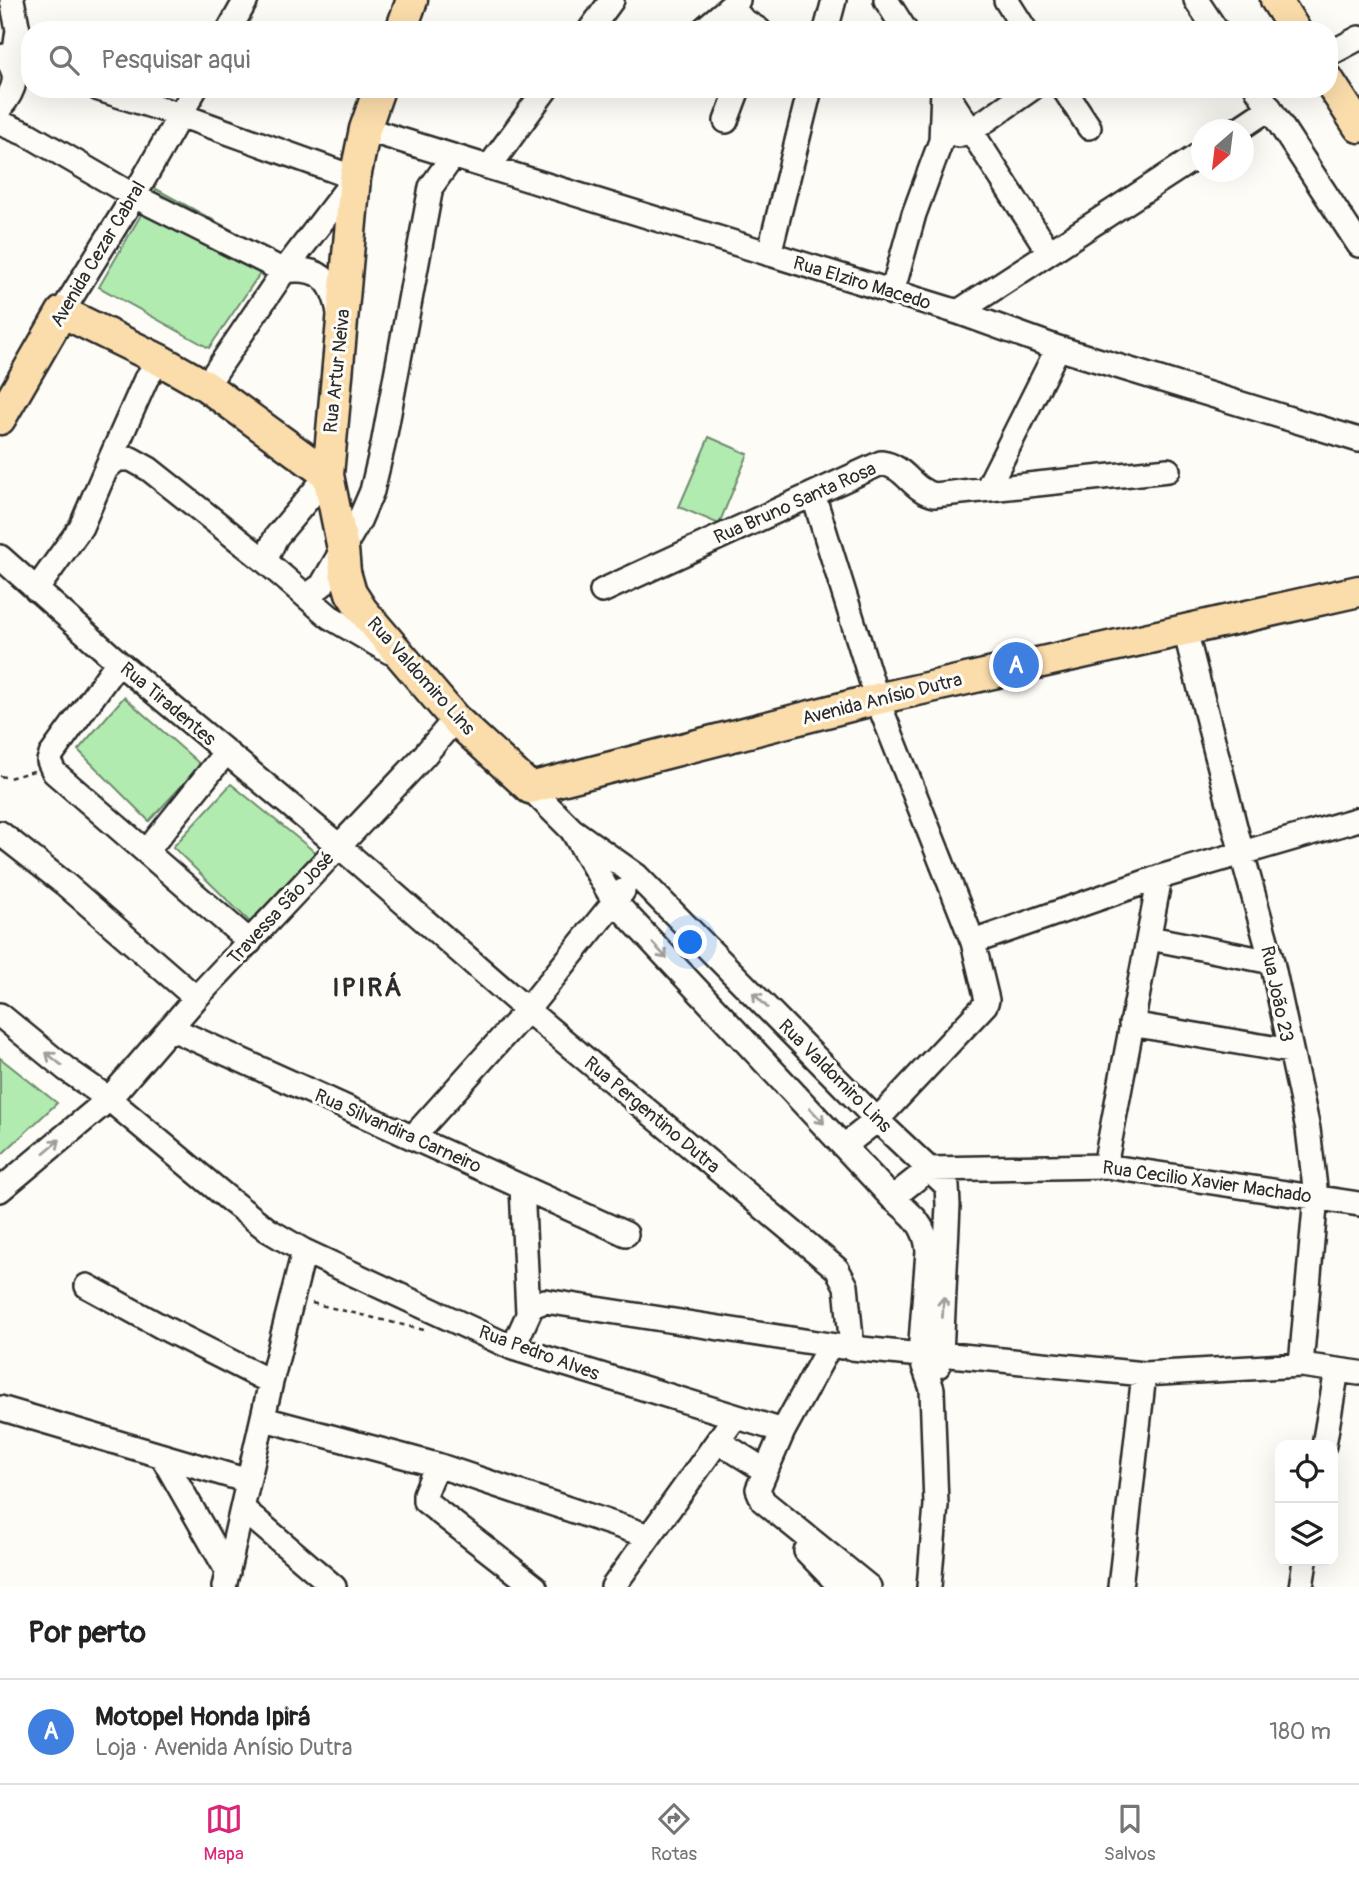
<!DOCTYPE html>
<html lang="pt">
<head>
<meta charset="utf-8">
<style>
	:root { --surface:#fff; --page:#f2f2f2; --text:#222; --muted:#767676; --line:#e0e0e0; --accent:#db2777 }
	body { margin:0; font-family:Pangolin,sans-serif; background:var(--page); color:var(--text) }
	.controls { position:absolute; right:21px; bottom:21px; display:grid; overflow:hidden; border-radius:14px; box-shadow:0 7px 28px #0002 }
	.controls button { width:63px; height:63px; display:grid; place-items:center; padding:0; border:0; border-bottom:2px solid var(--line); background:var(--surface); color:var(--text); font:35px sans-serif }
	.compass { position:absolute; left:1191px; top:119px; width:63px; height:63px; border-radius:50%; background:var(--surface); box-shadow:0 7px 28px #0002; rotate:208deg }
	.you { position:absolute; left:691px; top:943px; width:24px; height:24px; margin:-18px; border:5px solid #fff; border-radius:50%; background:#1a73e8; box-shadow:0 0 0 10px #1a73e833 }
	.badge { display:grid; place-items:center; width:46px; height:46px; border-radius:50%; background:var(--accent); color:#fff; font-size:23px; font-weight:700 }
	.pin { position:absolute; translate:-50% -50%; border:4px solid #fff; box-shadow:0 2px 7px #0006 }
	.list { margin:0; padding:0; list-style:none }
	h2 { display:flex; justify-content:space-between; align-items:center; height:91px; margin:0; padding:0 28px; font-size:30px }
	h2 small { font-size:23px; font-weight:400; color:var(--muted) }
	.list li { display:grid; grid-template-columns:46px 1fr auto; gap:21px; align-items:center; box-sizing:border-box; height:105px; padding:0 28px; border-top:2px solid var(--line) }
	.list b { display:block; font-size:26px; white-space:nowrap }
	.list p { margin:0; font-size:23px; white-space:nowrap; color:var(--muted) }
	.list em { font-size:23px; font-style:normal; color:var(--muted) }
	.icon { flex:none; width:38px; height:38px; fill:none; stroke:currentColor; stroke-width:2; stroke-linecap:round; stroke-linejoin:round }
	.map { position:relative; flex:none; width:1359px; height:1587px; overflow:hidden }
	.search { position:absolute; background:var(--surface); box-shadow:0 7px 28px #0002; left:21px; right:21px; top:21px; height:77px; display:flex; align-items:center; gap:18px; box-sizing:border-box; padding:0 24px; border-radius:28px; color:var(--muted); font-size:26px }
	.sheet { height:196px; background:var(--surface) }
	nav { display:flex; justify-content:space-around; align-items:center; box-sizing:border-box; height:98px; border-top:2px solid var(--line); background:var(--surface); font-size:19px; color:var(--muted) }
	nav a { display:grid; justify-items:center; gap:4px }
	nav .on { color:var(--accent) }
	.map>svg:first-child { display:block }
	.green { fill:#b2ebb0; stroke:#6e8b6e; stroke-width:2 }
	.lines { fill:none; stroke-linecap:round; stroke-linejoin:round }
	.minor-casing { stroke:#2b2b2b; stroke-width:28 }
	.major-casing { stroke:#2b2b2b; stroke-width:35 }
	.path { stroke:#2b2b2b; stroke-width:2.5; stroke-dasharray:5 5; stroke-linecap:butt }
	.minor { stroke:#fdfcf7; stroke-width:23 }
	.major { stroke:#fbddab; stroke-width:30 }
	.oneway { stroke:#9e9e9b }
	.labels { text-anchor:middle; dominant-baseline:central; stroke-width:6; stroke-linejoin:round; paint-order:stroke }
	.street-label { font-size:19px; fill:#2b2b2b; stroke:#fdfcf7 }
	.district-label { font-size:26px; font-weight:bold; letter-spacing:2px; fill:#2b2b2b; stroke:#fdfcf7 }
</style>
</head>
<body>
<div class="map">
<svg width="1359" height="1587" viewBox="0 0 1359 1587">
	<rect width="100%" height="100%" fill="#fdfcf7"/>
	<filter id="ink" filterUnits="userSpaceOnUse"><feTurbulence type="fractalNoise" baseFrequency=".0143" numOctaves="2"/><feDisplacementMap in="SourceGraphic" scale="14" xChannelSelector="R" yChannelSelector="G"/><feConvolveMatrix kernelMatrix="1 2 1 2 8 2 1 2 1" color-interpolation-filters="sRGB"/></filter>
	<g filter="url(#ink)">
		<path class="green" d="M156,189L274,253L209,348L99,287Z
			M709,437L748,454L719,524L679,507Z
			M124,697L201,765L149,821L78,750Z
			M231,784L321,857L257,929L173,847Z
			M0,1058L57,1103L0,1156Z"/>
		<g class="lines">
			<g class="minor-casing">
				<path id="minor" d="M12,0L18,30L13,65L30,67
					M738,0L731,6L743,20L759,30
					M886,0L905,30
					M1006,0L1025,30
					M1196,0L1216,30
					M229,30L246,0
					M590,30L612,0
					M703,30L731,6
					M826,30L834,0
					M1329,54L1359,38
					M99,89L180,115L355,178L284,271L206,386
					M944,89L1049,252
					M1064,89L1089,127
					M1257,89L1359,245
					M0,108C15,90 21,74 4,56
					M726,121L738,89
					M0,123L29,135L134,196L284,271C319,266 333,279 339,313
					M365,129L958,312L1058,348L1359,440
					M1237,130L1270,108
					M958,135L971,131L1031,89
					M489,167L546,89
					M769,254L810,89
					M892,293L914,214L941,141L943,89
					M62,312L134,196L195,89
					M958,312L1202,153
					M106,469L146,379L160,360
					M987,489L1058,348
					M813,494L877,699L973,942L987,1000L985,1005L877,1120L844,1146
					M0,557L118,662L339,846L527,1010L837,1269L846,1286L852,1348L920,1355L941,1354L1144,1374L1301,1365L1359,1373
					M265,561L276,537L328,475
					M36,590L81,527L106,469L117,459H131L149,469L265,561L330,617L390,652
					M602,591L881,463C906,466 910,489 934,495L1168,470
					M307,596L322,585L359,521L372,491L383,445L431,187L453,156
					M1185,630L1242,854L1272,962L1308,1129L1316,1196L1301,1365
					M118,662L51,755L49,761L54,772L250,942
					M530,788L572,830L637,876L877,1120L947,1186L948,1205L941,1354L938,1366
					M572,830L614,901L892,1198C912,1214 926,1225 928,1251L920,1355L932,1389L936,1505L929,1587
					M0,833L65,884L196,998
					M147,851L226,752
					M1150,938L1272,962
					M973,942L1160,877L1359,819
					M0,1015L66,1069L109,1099L231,1201L268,1230L304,1251L513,1348L783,1431
					M1131,1024L1290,1051
					M170,1028L626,1234
					M413,1137L527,1010L623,891
					M1105,1166L1160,877
					M522,1187L528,1313
					M0,1190L109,1099L196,998L423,757L455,719
					M892,1198L929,1169L1105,1166L1359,1204
					M87,1286L164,1328L271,1382
					M842,1347L830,1345L783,1431L758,1489L763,1501L869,1587
					M513,1348L532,1306L545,1301L830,1345
					M0,1408L248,1481
					M264,1419L437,1465L649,1536
					M718,1441L764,1470
					M1324,1445L1337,1370
					M162,1456L228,1572
					M437,1465L425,1494V1501L535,1587
					M243,1509L334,1587
					M806,1551L841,1587
					M224,1587L271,1382L304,1251
					M613,1587L735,1417
					M1120,1587L1144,1374
					M1301,1587L1305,1561"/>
			</g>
			<g class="major-casing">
				<path id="major" d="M1276,0L1295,30
					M401,30L412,0
					M1329,81L1359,127
					M379,89L365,129L355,178L328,475L343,549L345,572L351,593L362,610L455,719L530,788L877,699L1359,591
					M0,419L62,312L160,360L206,386L328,475"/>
			</g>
			<path class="path" d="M0,776L9,778L34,771
				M312,1303L424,1330"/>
			<use href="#minor" class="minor"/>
			<use href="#major" class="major"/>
		</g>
		<defs><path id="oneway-shaft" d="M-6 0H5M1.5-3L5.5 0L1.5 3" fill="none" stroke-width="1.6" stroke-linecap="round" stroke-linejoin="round" transform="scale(1.75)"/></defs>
		<g class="oneway">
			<use href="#oneway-shaft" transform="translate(660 951) rotate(47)"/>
			<use href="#oneway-shaft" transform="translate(760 1000) rotate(-134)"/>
			<use href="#oneway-shaft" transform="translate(54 1059) rotate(-141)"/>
			<use href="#oneway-shaft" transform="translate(817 1116) rotate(47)"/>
			<use href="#oneway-shaft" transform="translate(52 1146) rotate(-40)"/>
			<use href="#oneway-shaft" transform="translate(943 1307) rotate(-87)"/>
		</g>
	</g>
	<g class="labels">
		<g class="street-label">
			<text transform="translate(98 254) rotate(-59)">Avenida Cezar Cabral</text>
			<text transform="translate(862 283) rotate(17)">Rua Elziro Macedo</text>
			<text transform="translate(337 371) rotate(-84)">Rua Artur Neiva</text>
			<text transform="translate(795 503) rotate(-24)">Rua Bruno Santa Rosa</text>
			<text transform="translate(421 676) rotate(48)">Rua Valdomiro Lins</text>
			<text transform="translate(882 699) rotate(-14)">Avenida Anísio Dutra</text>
			<text transform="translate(168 704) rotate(40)">Rua Tiradentes</text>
			<text transform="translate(281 908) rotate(-47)">Travessa São José</text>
			<text transform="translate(1277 994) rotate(78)">Rua João 23</text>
			<text transform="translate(835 1076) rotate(45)">Rua Valdomiro Lins</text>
			<text transform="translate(652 1115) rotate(40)">Rua Pergentino Dutra</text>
			<text transform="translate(398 1131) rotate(24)">Rua Silvandira Carneiro</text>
			<text transform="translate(1207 1182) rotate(8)">Rua Cecilio Xavier Machado</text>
			<text transform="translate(539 1353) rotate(20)">Rua Pedro Alves</text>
		</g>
		<g class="district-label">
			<text x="368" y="988">IPIRÁ</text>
		</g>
	</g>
</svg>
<div class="controls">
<button><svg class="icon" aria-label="locate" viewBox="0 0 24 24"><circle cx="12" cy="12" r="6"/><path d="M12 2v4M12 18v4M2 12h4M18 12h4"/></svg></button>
<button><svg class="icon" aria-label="layers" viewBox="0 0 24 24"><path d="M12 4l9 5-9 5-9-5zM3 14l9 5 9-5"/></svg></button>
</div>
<svg class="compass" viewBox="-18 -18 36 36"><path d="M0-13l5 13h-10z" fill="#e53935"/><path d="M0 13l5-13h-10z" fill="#767676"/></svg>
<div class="you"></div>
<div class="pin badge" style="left:1016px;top:665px;background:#3f7fe0">A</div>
<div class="search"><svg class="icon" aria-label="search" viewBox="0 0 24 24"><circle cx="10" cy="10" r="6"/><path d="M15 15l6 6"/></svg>Pesquisar aqui</div>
</div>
<section class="sheet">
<h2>Por perto<small></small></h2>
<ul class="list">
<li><span class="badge" style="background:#3f7fe0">A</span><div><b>Motopel Honda Ipirá</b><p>Loja · Avenida Anísio Dutra</p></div><em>180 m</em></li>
</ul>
</section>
<nav>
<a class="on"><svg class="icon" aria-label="map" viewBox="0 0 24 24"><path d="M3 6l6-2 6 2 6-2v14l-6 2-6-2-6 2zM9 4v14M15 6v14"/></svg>Mapa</a>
<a><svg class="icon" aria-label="directions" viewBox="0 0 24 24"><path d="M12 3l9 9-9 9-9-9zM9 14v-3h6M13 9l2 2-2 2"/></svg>Rotas</a>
<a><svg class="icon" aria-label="saved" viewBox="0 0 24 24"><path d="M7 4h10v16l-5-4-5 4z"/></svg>Salvos</a>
</nav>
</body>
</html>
